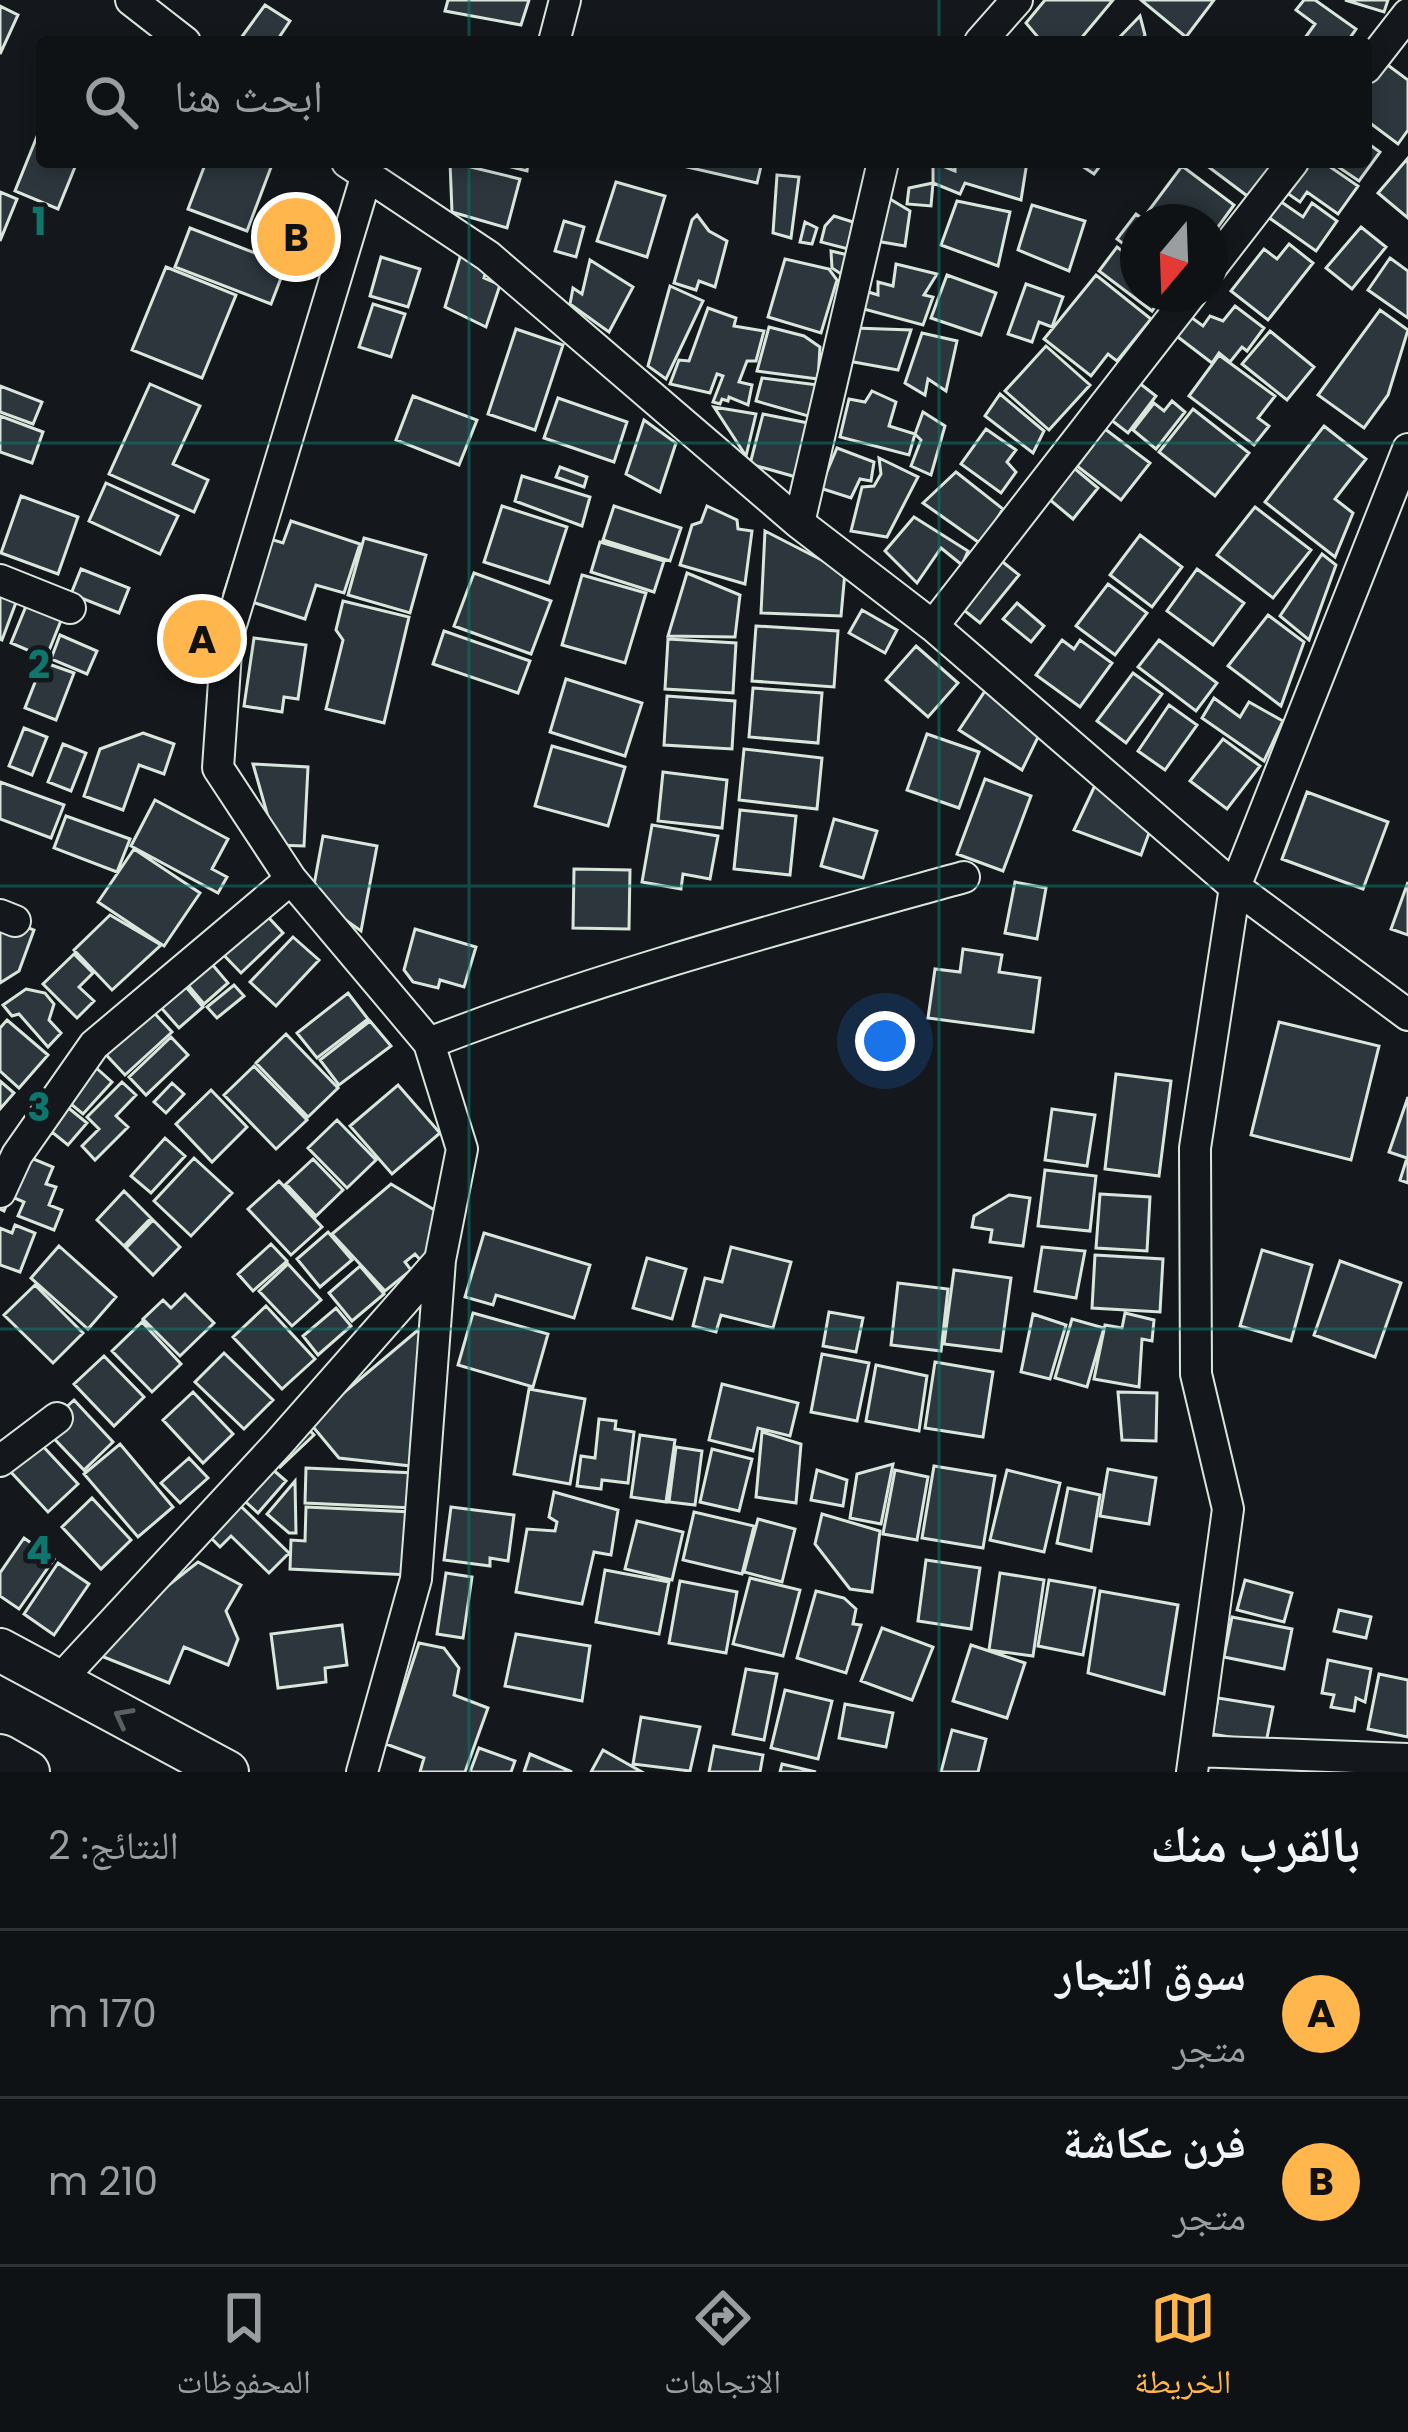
<!DOCTYPE html>
<html lang="ar">
<head>
<meta charset="utf-8">
<style>
	:root { --surface:#0f1215; --page:#1d2022; --text:#f1f3f6; --muted:#9b9ea0; --line:#2f3234; --accent:#ffb74d }
	body { margin:0; font-family:Poppins,"Noto Naskh Arabic",sans-serif; background:var(--page); color:var(--text); direction:rtl }
	.compass { position:absolute; left:1120px; top:204px; width:108px; height:108px; border-radius:50%; background:var(--surface); box-shadow:0 6px 18px #0003; rotate:199deg }
	.you { position:absolute; left:885px; top:1041px; width:42px; height:42px; margin:-30px; border:9px solid #fff; border-radius:50%; background:#1a73e8; box-shadow:0 0 0 18px #1a73e833 }
	.badge { display:grid; place-items:center; width:78px; height:78px; border-radius:50%; background:var(--accent); color:#111; font-size:39px; font-weight:700 }
	.pin { position:absolute; translate:-50% -50%; border:6px solid #fff; box-shadow:0 3px 12px #0006 }
	.list { margin:0; padding:0; list-style:none }
	h2 { display:flex; justify-content:space-between; align-items:center; height:156px; margin:0; padding:0 48px; font-size:51px }
	h2 small { font-size:39px; font-weight:400; color:var(--muted) }
	.list li { display:grid; grid-template-columns:78px 1fr auto; gap:36px; align-items:center; box-sizing:border-box; height:168px; padding:0 48px; border-top:3px solid var(--line) }
	.list b { display:block; font-size:45px; white-space:nowrap }
	.list p { margin:0; font-size:39px; white-space:nowrap; color:var(--muted) }
	.list em { font-size:39px; font-style:normal; color:var(--muted) }
	.icon { flex:none; width:66px; height:66px; fill:none; stroke:currentColor; stroke-width:2; stroke-linecap:round; stroke-linejoin:round }
	.map { position:relative; flex:none; width:1408px; height:1772px; overflow:hidden; direction:ltr }
	.search { position:absolute; background:var(--surface); box-shadow:0 6px 18px #0003; left:36px; right:36px; top:36px; height:132px; display:flex; align-items:center; gap:30px; box-sizing:border-box; padding:0 42px; border-radius:12px; color:var(--muted); font-size:45px }
	.sheet { height:492px; background:var(--surface) }
	nav { display:flex; justify-content:space-around; align-items:center; box-sizing:border-box; height:168px; border-top:3px solid var(--line); background:var(--surface); font-size:33px; color:var(--muted) }
	nav a { display:grid; justify-items:center; gap:6px }
	nav .on { color:var(--accent) }
	.map>svg:first-child { display:block }
	.building { fill:#2c363c; stroke:#d8e6dc; stroke-width:3 }
	.lines { fill:none; stroke-linecap:round; stroke-linejoin:round }
	.minor-casing { stroke:#d8e6dc; stroke-width:34 }
	.secondary-casing { stroke:#d8e6dc; stroke-width:46 }
	.minor { stroke:#14181c; stroke-width:30 }
	.secondary { stroke:#14181c; stroke-width:42 }
	.oneway { stroke:#59605f }
	.grid { fill:none; stroke:#0f766e; stroke-width:3; stroke-opacity:0.55 }
	.grid-label { font-size:39px; text-anchor:middle; font-weight:bold; fill:#0f766e; stroke:#14181c; stroke-width:9; stroke-linejoin:round; paint-order:stroke }
</style>
</head>
<body>
<div class="map">
<svg width="1408" height="1772" viewBox="0 0 1408 1772">
	<rect width="100%" height="100%" fill="#14181c"/>
	<path class="building" d="M448,0H529L521,25L445,11Z
		M1045,0H1113L1078,42H1042L1026,23Z
		M1141,0H1214L1186,37Z
		M1304,0H1315L1356,29L1347,42H1302L1315,24L1296,10Z
		M1345,0H1388L1384,12Z
		M265,5L290,21L276,42H238Z
		M0,6L18,15L0,54Z
		M1140,16L1145,35L1140,42H1115Z
		M1385,63L1408,80V130L1398,144L1366,120V88Z
		M42,124V162H77L58,209L15,191Z
		M1366,142L1380,152L1359,181L1331,162H1366Z
		M1408,158V218L1378,193Z
		M206,162H273L247,231L188,209Z
		M450,162L520,179L507,228L452,212Z
		M491,162H528L527,171Z
		M679,162H762L757,183L678,165Z
		M933,162L955,171V162H1027L1021,200L965,183L960,194L933,183Z
		M1076,162H1103L1094,174Z
		M1202,162H1275L1250,198Z
		M1305,162H1323L1358,186L1338,214L1307,192L1300,202L1284,191Z
		M1182,166L1234,205L1210,238V222H1150L1144,217Z
		M777,175L799,177L791,238L773,233Z
		M616,182L665,196L647,257L597,241Z
		M933,183L931,206L907,204L909,188Z
		M0,192L17,199L0,241Z
		M885,196L910,211L905,246L870,240Z
		M957,201L1010,212L998,266L941,245Z
		M1280,201L1303,217L1312,203L1337,221L1316,251L1268,217Z
		M1032,205L1085,221L1069,271L1018,250Z
		M1136,214L1147,222H1138V255L1117,239Z
		M697,215L709,231L727,241L715,287L699,281L696,290L674,283L692,220Z
		M834,216L853,222L848,249L821,242L825,226Z
		M564,221L584,227L576,257L555,251Z
		M805,222L817,228L812,244L800,242Z
		M1361,227L1386,247L1352,289L1326,268Z
		M190,228L286,265L271,304L175,267Z
		M1289,244L1313,263L1268,320L1231,291L1264,249L1277,259Z
		M1117,247L1138,263V294H1164L1152,311L1099,271Z
		M831,251L848,255L844,276L832,268Z
		M461,254L488,264L484,278L500,285L486,327L445,307Z
		M381,257L420,269L408,307L370,296Z
		M1390,258L1408,271V318L1368,290Z
		M785,259L829,269L837,280L821,333L768,317Z
		M590,260L633,287L609,332L570,304L573,288L582,294Z
		M896,264L937,274L924,295L933,297L923,325L860,308L865,291L878,295V282L893,286Z
		M166,267L236,295L202,378L132,350Z
		M947,275L996,293L981,335L931,318Z
		M1096,275L1151,319L1117,361L1108,354L1091,376L1044,339Z
		M1026,284L1063,297L1052,327L1039,322L1032,342L1008,334Z
		M670,286L703,301L666,379L648,366Z
		M373,304L405,314L391,357L359,347Z
		M1235,306L1264,328L1247,351L1242,347L1230,362L1219,353L1212,363L1170,331L1184,312L1203,326L1210,316L1223,321Z
		M708,308L736,318L734,326L764,331L756,361H747L739,382L752,385L748,405L729,397L728,401L722,399L720,404L713,402L723,376L717,374L710,393L670,384L679,360L689,361Z
		M1380,310L1408,330L1388,395L1364,428L1318,395Z
		M769,327L804,336L820,347L818,379L757,371Z
		M854,328L911,330L898,370L848,361Z
		M516,329L563,345L535,430L488,414Z
		M1270,331L1314,367L1287,400L1242,364Z
		M922,333L957,341L946,391L928,379L925,395L905,383Z
		M1046,346L1090,385L1049,430L1005,391Z
		M1219,355L1275,396L1258,418L1269,426L1254,445L1189,396Z
		M762,378L818,385L808,416L756,401Z
		M1134,379L1156,396L1128,433L1106,416Z
		M150,384L200,406L173,464L208,480L194,512L109,474Z
		M0,386L42,402L33,424L0,412Z
		M872,391L896,402L889,426L915,434L909,455L840,437L849,399L865,402Z
		M1000,394L1044,431L1033,453L985,416Z
		M413,396L477,420L459,465L396,440Z
		M558,398L627,422L614,462L544,438Z
		M1172,401L1185,412L1156,449L1133,430L1154,403L1164,411Z
		M714,407L756,414L746,456Z
		M1193,409L1249,453L1215,496L1159,452Z
		M923,412L945,426L931,475L911,466L921,440L915,434Z
		M763,414L808,423L796,477L750,464Z
		M0,416L43,432L32,463L0,452Z
		M644,420L676,443L660,492L626,474Z
		M1324,426L1366,459L1335,499L1353,513L1335,557L1265,502Z
		M986,429L1016,450L1007,462L1016,472L1001,493L961,464Z
		M1105,429L1150,463L1121,500L1077,466Z
		M837,448L874,462L871,481L860,479L851,498L820,488Z
		M879,458L918,477L887,537L851,531L862,487L874,486L881,474Z
		M1068,463L1098,488L1073,519L1043,494Z
		M560,467L587,477L584,487L556,477Z
		M956,472L1003,509L981,544L923,503Z
		M522,476L590,497L582,526L515,501Z
		M106,483L178,516L160,554L89,521Z
		M21,496L78,517L58,574L1,553Z
		M502,506L567,527L549,583L484,562Z
		M614,506L681,528L670,561L603,540Z
		M707,506L737,520L738,529L752,531L745,584L680,565L692,525L701,522Z
		M1255,507L1311,550L1273,598L1217,555Z
		M914,517L968,551L962,565L941,548L917,583L885,551Z
		M291,521L360,544L344,593L316,585L305,619L224,593L244,531L283,543Z
		M765,531L845,572L841,616L761,613Z
		M1140,535L1182,567L1152,607L1110,575Z
		M364,538L426,555L410,613L348,595Z
		M600,542L664,561L654,592L591,572Z
		M1322,554L1336,565L1309,640L1280,616Z
		M999,559L1019,575L980,623L960,607Z
		M81,569L129,588L119,613L71,594Z
		M1197,569L1244,603L1213,645L1167,611Z
		M474,573L551,601L531,654L454,626Z
		M687,573L740,595L735,637L668,636Z
		M582,575L646,593L625,663L562,645Z
		M0,581L21,589L2,640L0,639Z
		M1108,584L1147,613L1115,655L1076,626Z
		M33,589L68,603L46,658L11,643Z
		M343,601L409,617L384,723L326,709L343,640L336,630Z
		M1017,603L1044,626L1031,642L1003,619Z
		M862,610L897,630L885,653L849,633Z
		M1268,615L1304,642L1281,706L1228,666Z
		M756,626L838,631L834,687L752,681Z
		M444,631L530,661L518,693L433,664Z
		M60,635L97,651L87,674L51,659Z
		M254,638L306,645L298,699L284,697L282,712L244,706Z
		M668,639L736,643L733,693L665,689Z
		M1062,640L1074,649L1080,640L1112,663L1080,707L1036,675Z
		M1159,640L1217,683L1196,711L1138,667Z
		M916,646L958,683L928,717L886,680Z
		M43,662L74,673L56,720L25,708Z
		M1133,673L1162,694L1126,743L1097,721Z
		M566,679L642,703L625,756L550,732Z
		M989,685L1042,729L1022,770L959,730Z
		M753,688L822,693L818,743L749,737Z
		M667,696L735,701L732,749L664,745Z
		M1214,698L1240,717L1249,702L1283,721L1264,761L1202,718Z
		M1169,705L1197,725L1165,770L1138,751Z
		M24,728L47,737L32,775L9,766Z
		M143,733L174,744L164,774L139,765L123,810L84,796L100,749Z
		M927,734L979,752L959,808L907,790Z
		M1223,739L1260,766L1227,809L1190,781Z
		M63,744L86,753L71,791L48,782Z
		M552,746L625,767L608,826L535,806Z
		M744,749L822,758L817,809L739,800Z
		M253,764L308,767L304,846L276,845Z
		M663,772L727,780L722,828L658,821Z
		M985,779L1031,796L1003,871L957,854Z
		M1098,779L1152,825L1141,855L1074,830Z
		M0,782L64,805L51,838L0,819Z
		M1307,792L1388,822L1363,889L1282,859Z
		M155,800L228,839L212,869L227,877L218,893L131,846Z
		M740,810L796,816L790,875L734,869Z
		M66,816L130,839L117,872L54,848Z
		M834,819L877,831L863,878L821,866Z
		M652,825L718,836L710,879L683,874L681,889L642,882Z
		M323,836L377,846L361,931L312,896Z
		M134,849L200,893L164,946L98,902Z
		M574,869L630,870L629,929L573,928Z
		M1015,882L1046,888L1037,939L1005,933Z
		M1408,882V935L1391,929Z
		M257,905L283,933L241,973L214,945Z
		M110,915L161,945L112,990L74,950Z
		M4,918L34,930L19,971L0,983V930Z
		M415,929L476,947L464,987L440,980L438,988L413,982L404,970Z
		M293,937L319,960L276,1006L250,982Z
		M963,949L1002,955L999,972L1040,978L1033,1032L928,1018L935,969L960,972Z
		M200,950L228,983L204,1004L176,971Z
		M74,954L93,973L79,987L94,1001L77,1018L43,984Z
		M175,974L203,1007L179,1028L150,995Z
		M234,985L244,996L217,1018L207,1007Z
		M26,989L45,993L54,1004L49,1020L61,1033L48,1047L19,1014L12,1016L3,1005Z
		M348,993L368,1019L317,1058L297,1033Z
		M143,1001L172,1032L125,1075L96,1044Z
		M7,1020L48,1055L19,1088L0,1071V1028Z
		M370,1021L391,1046L339,1085L320,1060Z
		M1279,1022L1379,1046L1351,1160L1251,1135Z
		M286,1034L338,1088L308,1117L256,1063Z
		M171,1037L188,1055L146,1095L129,1077Z
		M84,1057L112,1082L83,1114L55,1091Z
		M254,1066L307,1120L276,1149L224,1095Z
		M1116,1074L1171,1081L1159,1176L1105,1169Z
		M0,1081L14,1093L0,1109Z
		M122,1082L136,1095L116,1116L128,1127L95,1160L82,1146L99,1129L87,1117Z
		M172,1083L184,1094L166,1113L154,1102Z
		M398,1085L440,1133L392,1174L350,1126Z
		M211,1090L247,1127L212,1162L176,1124Z
		M50,1093L87,1123L68,1145L52,1132L39,1147Z
		M1408,1097V1183L1400,1180L1407,1158L1389,1152Z
		M1052,1109L1095,1115L1087,1166L1045,1160Z
		M337,1120L376,1160L347,1188L308,1148Z
		M165,1138L185,1156L151,1193L131,1176Z
		M7,1148L53,1167L46,1184L56,1187L49,1205L62,1210L54,1230L18,1216L24,1202L10,1196L4,1211L0,1209V1165Z
		M194,1158L232,1193L191,1236L154,1201Z
		M313,1159L343,1190L316,1216L286,1184Z
		M1045,1170L1096,1176L1090,1231L1038,1226Z
		M279,1181L322,1227L291,1255L248,1209Z
		M391,1184L441,1214L423,1263L415,1254L405,1262L411,1270L385,1291L332,1234Z
		M124,1191L151,1218L124,1246L97,1220Z
		M1100,1194L1150,1197L1147,1251L1096,1248Z
		M1009,1195L1030,1198L1023,1246L990,1242L992,1230L972,1227L974,1216Z
		M153,1220L180,1247L153,1275L126,1248Z
		M15,1225L35,1233L20,1272L0,1265V1228L12,1233Z
		M328,1232L352,1260L320,1287L297,1259Z
		M484,1233L590,1265L574,1318L496,1295L493,1305L465,1297Z
		M271,1244L287,1261L253,1291L238,1274Z
		M59,1246L116,1297L88,1329L31,1278Z
		M731,1247L791,1262L773,1328L721,1315L716,1332L693,1326L705,1278L722,1282Z
		M1042,1247L1085,1251L1076,1298L1035,1291Z
		M1262,1250L1312,1265L1291,1341L1240,1326Z
		M1095,1255L1163,1259L1160,1312L1092,1308Z
		M647,1258L686,1269L672,1319L633,1308Z
		M1340,1261L1401,1283L1375,1357L1314,1335Z
		M288,1264L321,1300L292,1326L259,1291Z
		M360,1266L384,1294L352,1321L329,1293Z
		M954,1270L1011,1278L1001,1351L944,1344Z
		M898,1283L948,1289L941,1351L891,1345Z
		M35,1285L83,1333L53,1363L4,1315Z
		M185,1294L214,1323L180,1356L143,1319L163,1300L171,1308Z
		M266,1306L315,1359L282,1389L233,1337Z
		M336,1308L351,1326L318,1355L303,1336Z
		M829,1312L863,1318L856,1352L823,1346Z
		M473,1313L548,1334L533,1387L458,1365Z
		M1125,1313L1154,1320L1152,1341L1142,1339L1139,1387L1094,1379L1105,1325L1122,1328Z
		M1033,1314L1066,1325L1050,1379L1021,1372Z
		M1072,1319L1104,1328L1087,1387L1055,1378Z
		M142,1322L181,1364L152,1392L112,1351Z
		M418,1330L425,1339L411,1466L339,1458L309,1422Z
		M224,1353L273,1400L244,1429L195,1382Z
		M822,1354L869,1363L857,1421L811,1412Z
		M104,1356L144,1397L114,1426L74,1384Z
		M935,1362L993,1372L983,1437L925,1428Z
		M876,1365L927,1376L919,1431L866,1421Z
		M722,1384L798,1403L790,1436L758,1428L753,1451L709,1440Z
		M529,1389L585,1399L570,1484L514,1474Z
		M193,1392L233,1434L203,1463L163,1420Z
		M1118,1392L1157,1393L1156,1441L1122,1440Z
		M74,1400L113,1442L84,1470L44,1428Z
		M599,1419L616,1421L615,1429L634,1432L628,1483L602,1480L601,1489L577,1486L581,1456L595,1458Z
		M300,1420L314,1435L280,1467L266,1451Z
		M762,1432L801,1444L796,1503L756,1497Z
		M640,1435L675,1440L666,1502L631,1497Z
		M39,1442L78,1484L48,1512L9,1470Z
		M120,1444L173,1507L138,1537L84,1474Z
		M676,1447L702,1451L695,1505L669,1502Z
		M712,1449L752,1459L739,1511L700,1502Z
		M256,1455L286,1481L258,1513L228,1486Z
		M189,1458L208,1478L180,1503L161,1483Z
		M893,1464L881,1524L850,1518L857,1474Z
		M934,1466L995,1476L983,1548L922,1538Z
		M306,1468L415,1473L413,1508L305,1503Z
		M1108,1469L1156,1478L1149,1524L1100,1516Z
		M817,1470L847,1480L843,1506L811,1500Z
		M895,1470L928,1477L917,1540L883,1534Z
		M1007,1470L1060,1483L1044,1552L990,1540Z
		M295,1481L296,1533H289L267,1514Z
		M220,1486L289,1553L269,1573L231,1536L220,1547L190,1517Z
		M1068,1488L1100,1495L1091,1551L1057,1543Z
		M554,1492L618,1510L611,1555L594,1552L582,1604L516,1592L527,1529L555,1531L557,1522L549,1517Z
		M92,1498L131,1540L101,1569L62,1527Z
		M306,1507L412,1512L409,1575L290,1569L291,1540L305,1541Z
		M451,1507L514,1515L508,1561L490,1558V1566L444,1560Z
		M694,1512L754,1526L742,1574L683,1560Z
		M822,1514L880,1531L872,1592L850,1589L815,1544Z
		M758,1519L795,1529L782,1582L744,1572Z
		M637,1521L683,1532L672,1580L625,1569Z
		M24,1538L54,1559L19,1609L0,1596V1573Z
		M926,1560L980,1568L971,1629L918,1621Z
		M198,1562L241,1585L226,1611L238,1639L228,1665L184,1647L169,1683L91,1652L128,1617Z
		M58,1563L89,1584L54,1635L24,1614Z
		M605,1570L669,1582L659,1634L596,1622Z
		M446,1573L472,1577L463,1638L437,1634Z
		M1000,1573L1044,1580L1033,1656L989,1650Z
		M750,1578L800,1590L783,1656L733,1644Z
		M1049,1580L1095,1588L1083,1655L1038,1646Z
		M1245,1580L1292,1593L1284,1622L1237,1610Z
		M680,1581L737,1592L726,1653L669,1643Z
		M816,1591L844,1598L856,1609L853,1624L861,1625L846,1673L797,1658Z
		M1100,1591L1178,1605L1164,1694L1088,1673Z
		M1339,1610L1371,1617L1366,1638L1334,1631Z
		M1232,1617L1292,1629L1284,1669L1224,1657Z
		M342,1625L347,1665L325,1668L326,1682L278,1688L271,1634Z
		M882,1628L933,1647L912,1700L861,1681Z
		M516,1634L590,1646L582,1701L505,1686Z
		M419,1643L444,1648L459,1668L454,1695L488,1708L465,1772H420L424,1758L386,1744Z
		M971,1645L1025,1663L1007,1718L953,1701Z
		M1328,1660L1371,1669L1365,1702L1356,1698L1354,1711L1331,1707L1334,1695L1322,1693Z
		M746,1669L777,1674L764,1740L733,1734Z
		M1379,1674L1408,1680V1737L1368,1729Z
		M785,1690L832,1701L818,1759L771,1748Z
		M1218,1698L1273,1707L1266,1743L1212,1734Z
		M845,1704L893,1713L886,1747L839,1738Z
		M641,1717L700,1727L690,1771L633,1764Z
		M952,1730L986,1739L978,1772H941Z
		M714,1746L763,1755L760,1772H709Z
		M479,1748L515,1761L511,1772H470Z
		M603,1750L642,1772H591Z
		M530,1754L572,1772H524Z
		M782,1764L816,1772H780Z"/>
	<g class="lines">
		<g class="minor-casing">
			<path id="minor" d="M131,0L185,42
				M554,42L565,0
				M980,42L1017,0
				M1366,68L1408,14
				M347,162L488,256L799,523L933,626L1235,887L1408,1015
				M1210,269L1293,162
				M799,523L883,162
				M0,580L70,608
				M933,626L1191,294
				M0,915L15,921
				M429,1043C604,975 784,927 964,877
				M0,1192L17,1155L94,1045L291,879
				M0,1461L57,1418
				M57,1683L278,1444L440,1260
				M1195,1751L1408,1759
				M362,1772L416,1579L440,1260L462,1149L429,1043L291,879L218,768L227,638L367,174
				M1192,1772L1228,1509L1196,1374L1195,1148L1235,887L1408,449"/>
		</g>
		<g class="secondary-casing">
			<path id="secondary" d="M0,1650L227,1772
				M0,1756L28,1772"/>
		</g>
		<use href="#minor" class="minor"/>
		<use href="#secondary" class="secondary"/>
	</g>
	<defs><path id="oneway-chevron" d="M-2-3.5L2.5 0L-2 3.5" fill="none" stroke-width="1.6" stroke-linecap="round" stroke-linejoin="round" transform="scale(3)"/></defs>
	<use class="oneway" href="#oneway-chevron" transform="translate(123 1717) rotate(-152)"/>
	<path class="grid" d="M469,0V42M939,0V42M469,162V1772M939,162V1772M0,443H1408M0,886H1408M0,1329H1408"/>
	<g class="grid-label">
		<text x="39" y="235">1</text>
		<text x="39" y="678">2</text>
		<text x="39" y="1121">3</text>
		<text x="39" y="1564">4</text>
	</g>
</svg>
<svg class="compass" viewBox="-18 -18 36 36"><path d="M0-13l5 13h-10z" fill="#e53935"/><path d="M0 13l5-13h-10z" fill="#9b9ea0"/></svg>
<div class="you"></div>
<div class="pin badge" style="left:202px;top:639px">A</div>
<div class="pin badge" style="left:296px;top:237px">B</div>
<div class="search"><svg class="icon" aria-label="search" viewBox="0 0 24 24"><circle cx="10" cy="10" r="6"/><path d="M15 15l6 6"/></svg>ابحث هنا</div>
</div>
<section class="sheet">
<h2>بالقرب منك<small>النتائج: 2</small></h2>
<ul class="list">
<li><span class="badge">A</span><div><b>سوق التجار</b><p>متجر</p></div><em>170 m</em></li>
<li><span class="badge">B</span><div><b>فرن عكاشة</b><p>متجر</p></div><em>210 m</em></li>
</ul>
</section>
<nav>
<a class="on"><svg class="icon" aria-label="map" viewBox="0 0 24 24"><path d="M3 6l6-2 6 2 6-2v14l-6 2-6-2-6 2zM9 4v14M15 6v14"/></svg>الخريطة</a>
<a><svg class="icon" aria-label="directions" viewBox="0 0 24 24"><path d="M12 3l9 9-9 9-9-9zM9 14v-3h6M13 9l2 2-2 2"/></svg>الاتجاهات</a>
<a><svg class="icon" aria-label="saved" viewBox="0 0 24 24"><path d="M7 4h10v16l-5-4-5 4z"/></svg>المحفوظات</a>
</nav>
</body>
</html>
